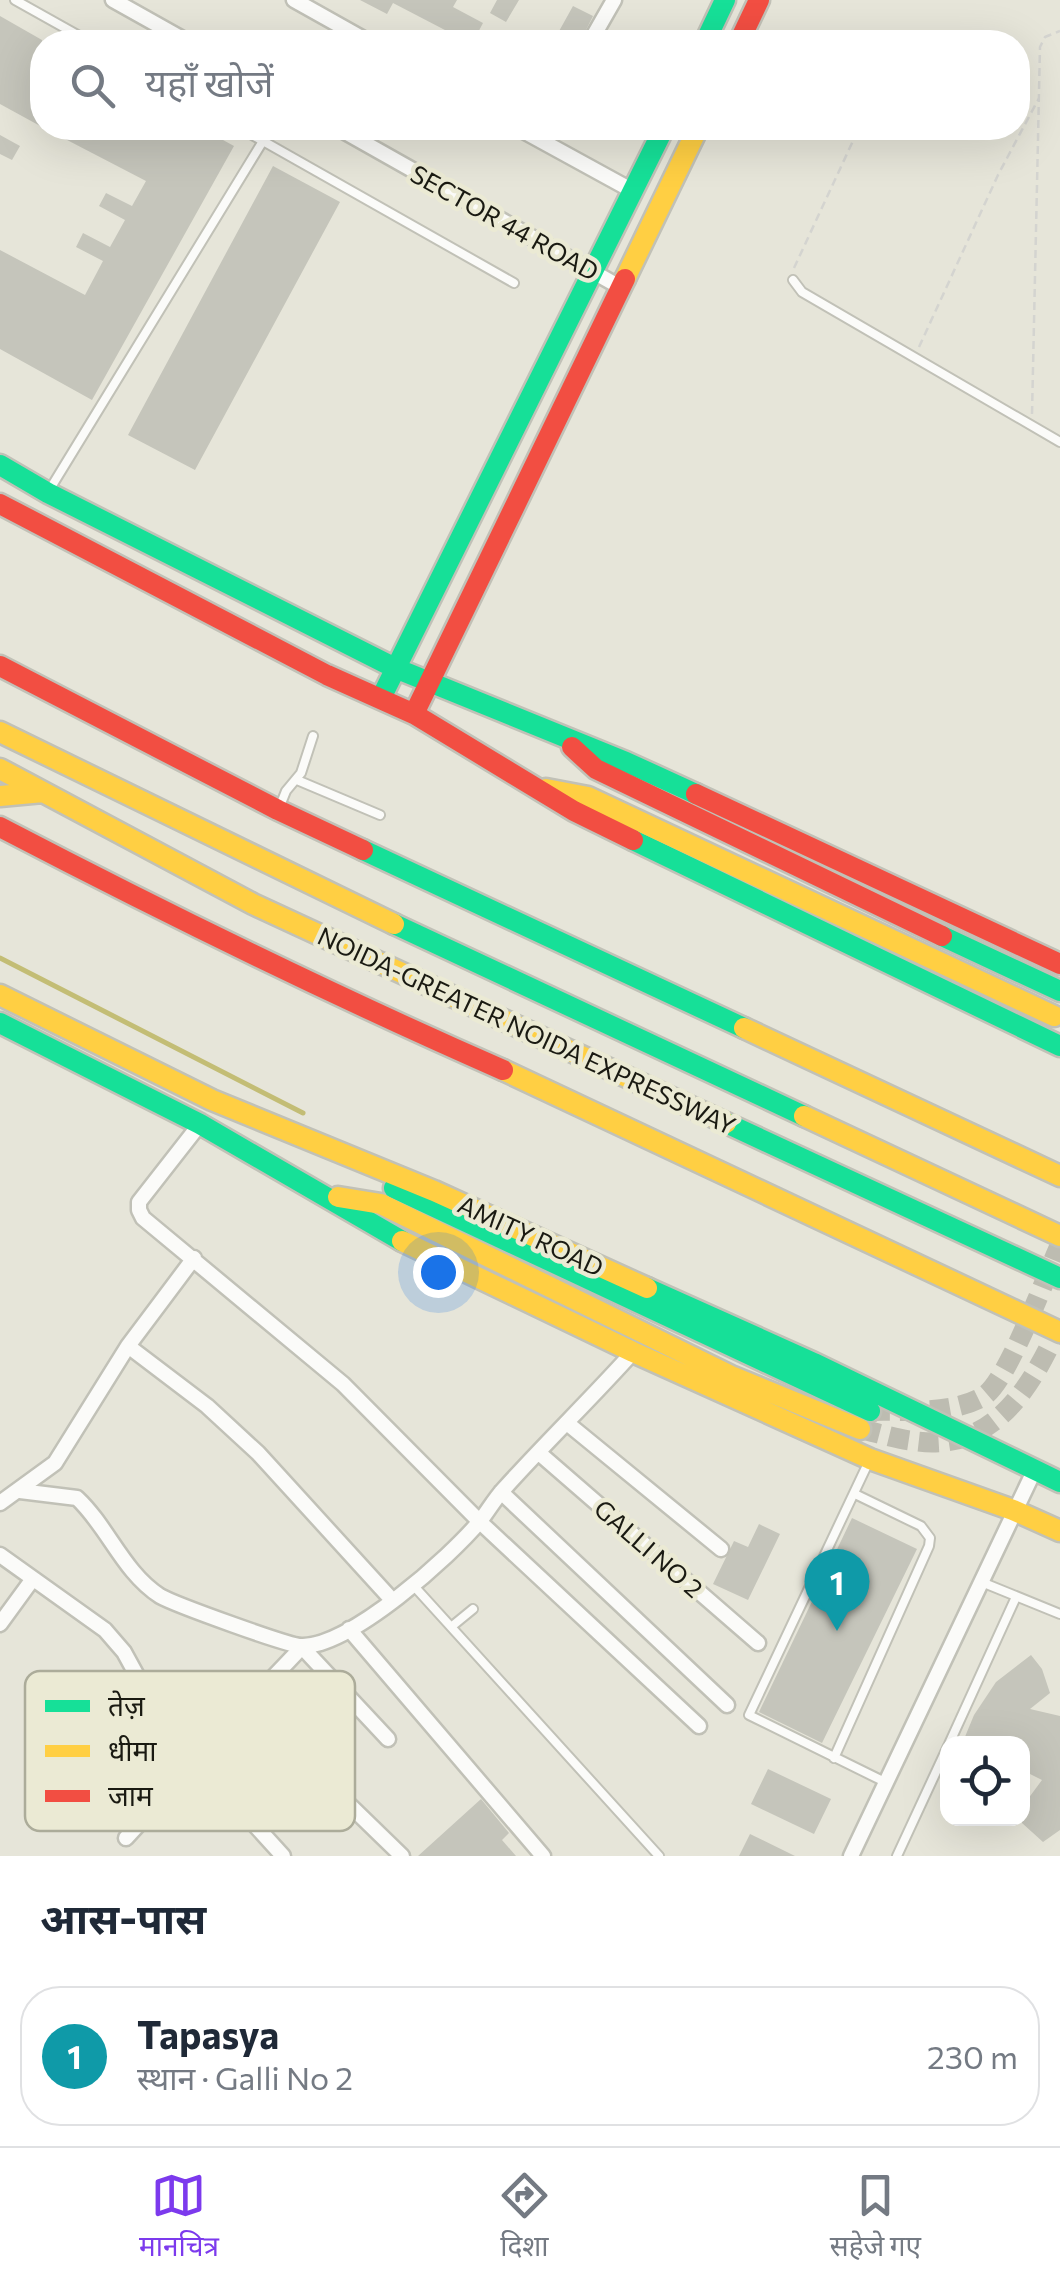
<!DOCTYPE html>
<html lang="hi">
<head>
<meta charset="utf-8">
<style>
	:root { --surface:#fff; --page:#f6f6f7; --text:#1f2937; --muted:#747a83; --line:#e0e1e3; --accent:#7c3aed }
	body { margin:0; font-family:Commissioner,"Noto Sans Devanagari",sans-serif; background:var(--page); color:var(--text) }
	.controls { position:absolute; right:30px; bottom:30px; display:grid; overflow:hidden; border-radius:20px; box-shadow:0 10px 40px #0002 }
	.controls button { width:90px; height:90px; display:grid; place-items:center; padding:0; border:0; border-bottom:2px solid var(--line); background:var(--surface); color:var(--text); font:50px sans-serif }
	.you { position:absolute; left:438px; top:1272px; width:35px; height:35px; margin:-25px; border:8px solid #fff; border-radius:50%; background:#1a73e8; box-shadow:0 0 0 15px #1a73e833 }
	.badge { display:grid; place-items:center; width:65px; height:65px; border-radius:50%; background:var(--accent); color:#fff; font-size:32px; font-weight:700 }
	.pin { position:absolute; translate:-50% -82px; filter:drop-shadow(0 2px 5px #0008) }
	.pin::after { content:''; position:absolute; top:52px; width:35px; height:30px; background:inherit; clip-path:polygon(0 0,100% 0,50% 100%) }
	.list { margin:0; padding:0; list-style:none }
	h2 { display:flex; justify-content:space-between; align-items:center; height:130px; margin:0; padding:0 40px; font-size:42px }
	h2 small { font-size:32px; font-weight:400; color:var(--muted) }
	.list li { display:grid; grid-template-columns:65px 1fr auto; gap:30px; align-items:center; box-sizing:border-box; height:140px; margin:0 20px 20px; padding:0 20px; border:2px solid var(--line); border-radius:40px }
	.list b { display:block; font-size:38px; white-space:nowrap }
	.list p { margin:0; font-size:32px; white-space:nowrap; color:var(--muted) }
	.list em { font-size:32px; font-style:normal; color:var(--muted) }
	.icon { flex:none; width:55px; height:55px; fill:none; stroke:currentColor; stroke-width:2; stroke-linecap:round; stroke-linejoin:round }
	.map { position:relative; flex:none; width:1060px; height:1856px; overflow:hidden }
	.search { position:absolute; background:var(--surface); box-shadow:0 10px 40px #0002; left:30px; right:30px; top:30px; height:110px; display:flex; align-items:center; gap:25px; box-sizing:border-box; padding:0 35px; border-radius:40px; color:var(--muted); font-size:38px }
	.sheet { height:290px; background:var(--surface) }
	nav { display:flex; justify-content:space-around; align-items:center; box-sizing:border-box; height:140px; border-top:2px solid var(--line); background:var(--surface); font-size:28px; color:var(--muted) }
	nav a { display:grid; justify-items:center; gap:5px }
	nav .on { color:var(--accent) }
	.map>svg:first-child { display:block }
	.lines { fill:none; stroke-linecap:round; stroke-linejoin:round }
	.stream { stroke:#c3bd75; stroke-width:5 }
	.building { fill:#c5c5bb }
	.secondary-tunnel { stroke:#bdbcb1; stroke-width:20; stroke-dasharray:20 10; stroke-linecap:butt }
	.lane-casing { stroke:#c1c1b7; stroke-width:12 }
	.street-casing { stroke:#c1c1b7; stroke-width:19 }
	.fast-casing { stroke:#c1c1b7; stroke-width:25 }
	.slow-casing { stroke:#c1c1b7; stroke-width:25 }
	.jam-casing { stroke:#c1c1b7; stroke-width:25 }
	.path { stroke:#d4d4d0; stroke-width:2.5; stroke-dasharray:8 5; stroke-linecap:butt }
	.lane { stroke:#fbfbf9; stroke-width:8 }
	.street { stroke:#fbfbf9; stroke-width:14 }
	.fast { stroke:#16e098; stroke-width:20 }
	.slow { stroke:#ffcf43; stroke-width:20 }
	.jam { stroke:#f24e42; stroke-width:20 }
	.labels { text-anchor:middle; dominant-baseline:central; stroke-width:9; stroke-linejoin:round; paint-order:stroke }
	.street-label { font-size:25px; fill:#1a1a12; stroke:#ebead4 }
	.key { fill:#ebead4; stroke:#acac9a; stroke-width:2.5 }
	.key-label { font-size:28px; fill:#1a1a12 }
</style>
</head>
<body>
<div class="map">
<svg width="1060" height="1856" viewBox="0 0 1060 1856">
	<rect width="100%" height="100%" fill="#e6e5d9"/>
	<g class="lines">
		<path class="stream" d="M0,958L303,1113"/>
	</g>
	<path class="building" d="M360,0H457L453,7L483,23L473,42H468L393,3L387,14Z
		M497,0H519L506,22L490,13Z
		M573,6L593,16L580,42H553Z
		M0,16L42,40V127L0,104Z
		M44,128H201L234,146L92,400L0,349V250L85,295L103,261L76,247L83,233L110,247L125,220L99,206L106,193L132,206L146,181Z
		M0,135L20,146L12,160L0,154Z
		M273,166L340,202L195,470L128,435Z
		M852,1518L917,1549L822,1743L759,1712Z
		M759,1524L780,1534L748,1600L713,1584L734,1541L748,1547Z
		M1031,1655L1042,1669L1050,1693L1030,1709L1060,1716V1830L1043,1842L1022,1823V1807L1042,1780L1022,1770V1744H962L974,1715L996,1682Z
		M768,1769L831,1799L814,1834L751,1804Z
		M481,1799L509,1833L502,1840L516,1856H418Z
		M750,1834L795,1856H739Z"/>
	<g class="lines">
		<path class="secondary-tunnel" d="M870,1411C904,1410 953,1415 984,1396C1008,1381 1046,1275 1060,1245
			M860,1429C878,1433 896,1439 914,1441C994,1453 1032,1386 1060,1324"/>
		<g class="lane-casing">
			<path id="lane" d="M15,0L90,42
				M240,128L514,283
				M793,280L802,292L1060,442
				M50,489L263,141
				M297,780L380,815
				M280,806L286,791L301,773L313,736
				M870,1459L749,1715L885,1782
				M979,1581L1060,1614
				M413,1585L659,1856
				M451,1627L473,1609
				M949,1744L1016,1597
				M834,1758L929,1546L930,1538L921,1526L855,1494
				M897,1856L948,1746"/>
		</g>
		<g class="street-casing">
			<path id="street" d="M113,0L188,42
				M294,0L369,42
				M590,42L614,0
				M338,128L620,287
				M518,128L633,191
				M200,1124L139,1202V1210L143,1218L343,1384L480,1522L699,1726
				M128,1346L207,1406L258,1453L393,1601
				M567,1423L721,1549
				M539,1453L758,1643
				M20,1491L77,1498C108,1527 123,1572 160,1596C174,1604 291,1647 303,1646C352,1645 450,1557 480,1521C488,1511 494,1500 503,1490C545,1443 591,1399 633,1352
				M501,1492L727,1705
				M0,1503L55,1463L128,1346L194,1258
				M0,1555L105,1630L124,1652L147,1694L176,1738L283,1856
				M0,1624L32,1580
				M349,1629L543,1856
				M302,1647L388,1739
				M244,1708L299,1756L402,1856
				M232,1800L245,1779L244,1708L302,1647
				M126,1838L197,1761
				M851,1856L1035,1469"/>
		</g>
		<g class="fast-casing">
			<path id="fast" d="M705,42L725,0
				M0,465L48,493L395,668L626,762L696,794
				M381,698L664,128
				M633,840L1060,1046
				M363,850L744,1028
				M394,924L804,1116
				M942,936L1060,991
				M0,1023L200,1124L402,1241
				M726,1123L1060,1278
				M394,1188L870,1411
				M647,1288L814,1363L1060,1482"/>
		</g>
		<g class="slow-casing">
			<path id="slow" d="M625,279L698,128
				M0,732L394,924
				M0,769L253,904L726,1123
				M546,789L588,797L1054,1016
				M0,796L43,792
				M0,995L212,1100L434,1191L647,1288
				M744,1028L1060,1176
				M503,1070L1060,1332
				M804,1116L1060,1236
				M338,1197L381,1204L731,1376L860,1429
				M402,1241L633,1352L870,1459L1013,1510L1060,1531"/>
		</g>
		<g class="jam-casing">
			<path id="jam" d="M739,42L759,0
				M0,504L327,675L414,714L574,811L633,840
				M0,666L278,810L363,850
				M414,714L625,279
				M572,747L596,769L942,936
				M696,794L1060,964
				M0,827C165,913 332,995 503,1070"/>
		</g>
		<path class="path" d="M794,268L859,128
			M919,347L998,175L1039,98
			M1032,414L1040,47L1045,37L1060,31"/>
		<use href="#lane" class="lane"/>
		<use href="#street" class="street"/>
		<use href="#fast" class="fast"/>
		<use href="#slow" class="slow"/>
		<use href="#jam" class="jam"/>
	</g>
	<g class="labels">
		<g class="street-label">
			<text transform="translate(505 222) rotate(29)">SECTOR 44 ROAD</text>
			<text transform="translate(527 1030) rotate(25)">NOIDA-GREATER NOIDA EXPRESSWAY</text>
			<text transform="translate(531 1235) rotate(25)">AMITY ROAD</text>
			<text transform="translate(649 1548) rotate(41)">GALLI NO 2</text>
		</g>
	</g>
	<rect x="25" y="1671" width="330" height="160" rx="15" class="key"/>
	<rect x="45" y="1700" width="45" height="12" fill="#16e098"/>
	<rect x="45" y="1745" width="45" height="12" fill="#ffcf43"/>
	<rect x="45" y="1790" width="45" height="12" fill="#f24e42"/>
	<g class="key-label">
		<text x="108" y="1716">तेज़</text>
		<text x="108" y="1761">धीमा</text>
		<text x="108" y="1806">जाम</text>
	</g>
</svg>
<div class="controls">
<button><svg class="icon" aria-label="locate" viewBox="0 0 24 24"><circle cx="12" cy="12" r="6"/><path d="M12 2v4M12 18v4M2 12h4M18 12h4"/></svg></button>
</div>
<div class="you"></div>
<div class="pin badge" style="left:837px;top:1631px;background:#0f9aa8">1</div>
<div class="search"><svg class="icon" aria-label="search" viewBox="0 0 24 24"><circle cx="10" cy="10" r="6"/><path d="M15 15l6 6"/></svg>यहाँ खोजें</div>
</div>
<section class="sheet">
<h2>आस-पास<small></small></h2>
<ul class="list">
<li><span class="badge" style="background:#0f9aa8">1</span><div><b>Tapasya</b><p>स्थान · Galli No 2</p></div><em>230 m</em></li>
</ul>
</section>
<nav>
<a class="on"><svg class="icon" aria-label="map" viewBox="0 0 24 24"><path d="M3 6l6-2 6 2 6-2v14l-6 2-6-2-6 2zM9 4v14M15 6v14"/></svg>मानचित्र</a>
<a><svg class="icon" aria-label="directions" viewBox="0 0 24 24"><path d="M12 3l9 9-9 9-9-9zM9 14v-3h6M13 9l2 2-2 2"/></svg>दिशा</a>
<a><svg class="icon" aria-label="saved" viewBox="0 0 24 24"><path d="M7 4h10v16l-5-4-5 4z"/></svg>सहेजे गए</a>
</nav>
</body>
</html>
